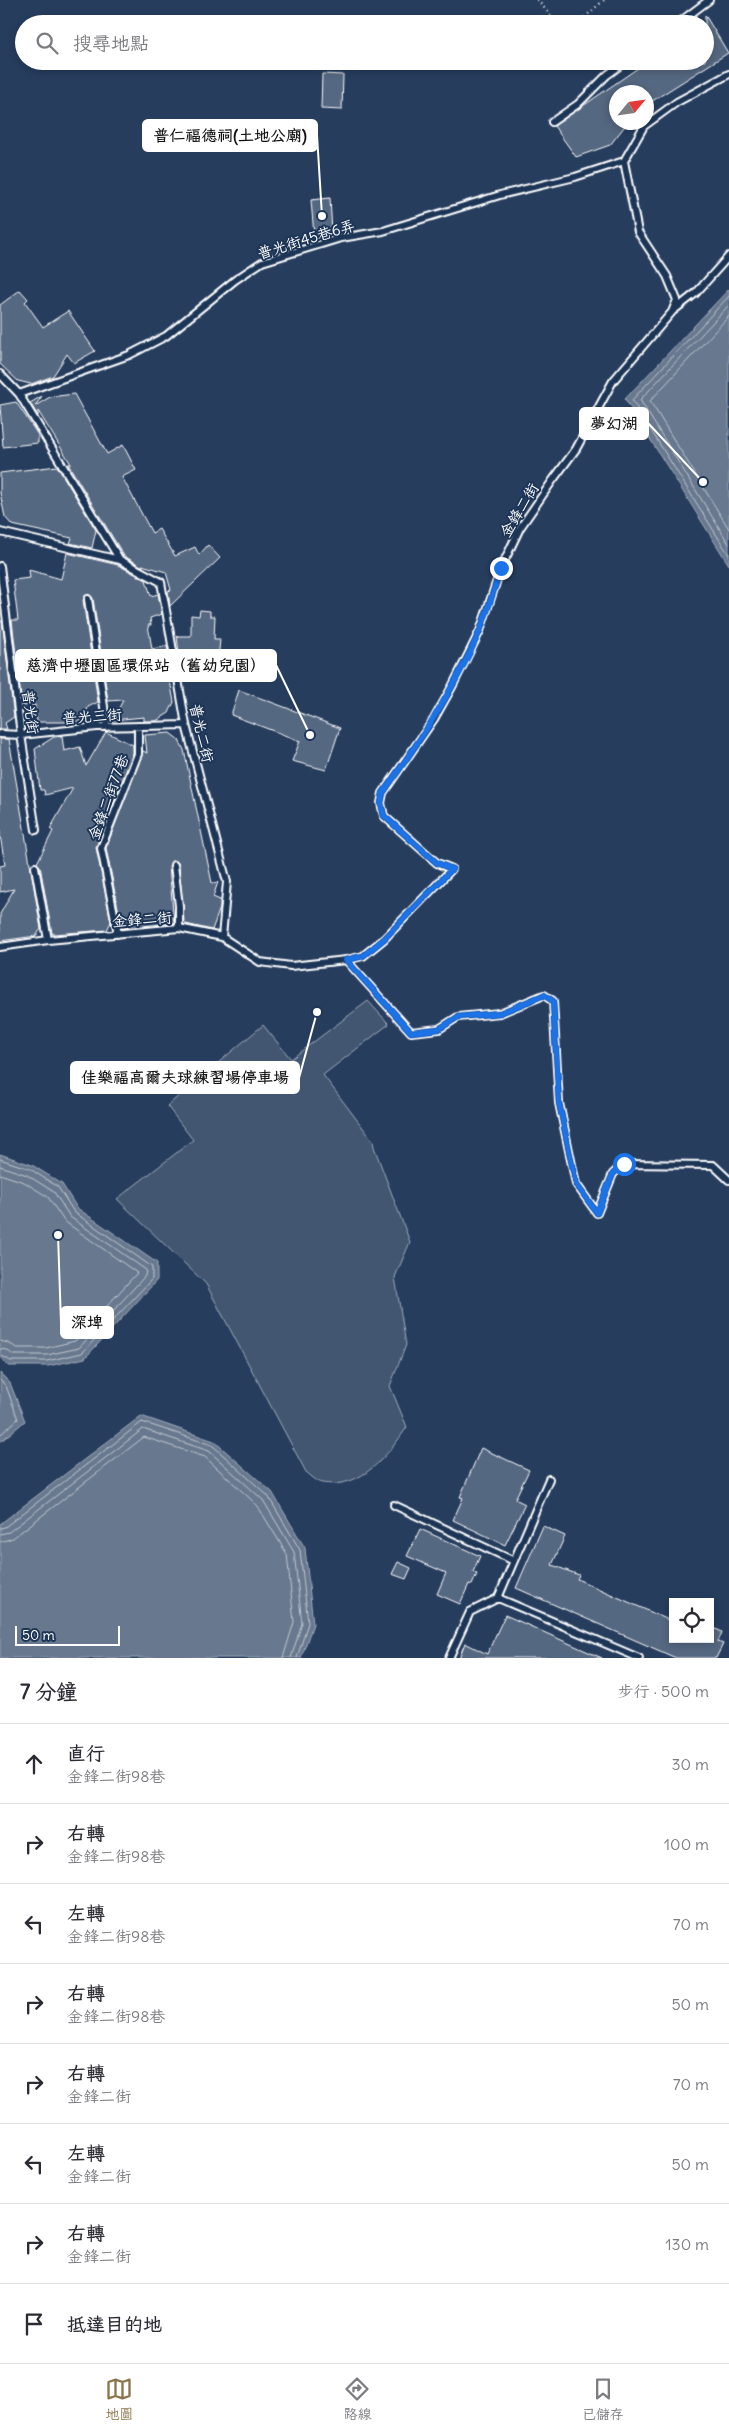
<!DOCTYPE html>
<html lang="zh-TW">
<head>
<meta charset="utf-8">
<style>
	:root { --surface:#fff; --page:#f7f7f7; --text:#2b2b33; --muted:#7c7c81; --line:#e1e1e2; --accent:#8a764a }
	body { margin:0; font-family:Delius,"LXGW WenKai TC",sans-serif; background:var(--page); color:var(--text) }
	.controls { position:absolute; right:15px; bottom:15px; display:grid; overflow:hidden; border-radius:0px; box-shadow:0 2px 8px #0003 }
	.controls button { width:45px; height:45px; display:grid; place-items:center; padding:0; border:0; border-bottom:1px solid var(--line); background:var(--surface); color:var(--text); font:25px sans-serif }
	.compass { position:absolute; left:609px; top:85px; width:45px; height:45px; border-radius:50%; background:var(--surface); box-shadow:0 2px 8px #0003; rotate:61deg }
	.scale { position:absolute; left:15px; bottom:12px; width:105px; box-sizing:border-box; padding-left:5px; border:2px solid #fff; border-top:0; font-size:14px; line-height:18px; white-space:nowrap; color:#fff; -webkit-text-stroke:4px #1d3557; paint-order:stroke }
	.stop { position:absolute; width:15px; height:15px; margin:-11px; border:4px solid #1a73e8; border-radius:50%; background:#fff }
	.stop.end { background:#1a73e8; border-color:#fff; box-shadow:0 1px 5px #0008 }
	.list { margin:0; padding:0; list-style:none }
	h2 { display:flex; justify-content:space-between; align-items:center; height:65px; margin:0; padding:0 20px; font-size:21px }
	h2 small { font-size:16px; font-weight:400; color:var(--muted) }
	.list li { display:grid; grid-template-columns:32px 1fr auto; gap:15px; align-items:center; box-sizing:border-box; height:80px; padding:0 20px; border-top:1px solid var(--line) }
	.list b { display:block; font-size:19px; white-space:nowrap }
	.list p { margin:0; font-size:16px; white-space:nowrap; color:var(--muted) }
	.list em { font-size:16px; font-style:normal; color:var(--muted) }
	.icon { flex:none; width:28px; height:28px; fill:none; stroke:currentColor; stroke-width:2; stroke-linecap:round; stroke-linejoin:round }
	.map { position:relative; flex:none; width:729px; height:1658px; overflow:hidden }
	.search { position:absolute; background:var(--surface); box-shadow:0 2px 8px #0003; left:15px; right:15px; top:15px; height:55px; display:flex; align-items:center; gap:12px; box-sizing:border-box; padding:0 18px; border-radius:28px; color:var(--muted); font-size:19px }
	.sheet { height:705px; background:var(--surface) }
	nav { display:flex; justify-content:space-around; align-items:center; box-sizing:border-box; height:70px; border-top:1px solid var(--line); background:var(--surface); font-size:14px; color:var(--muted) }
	nav a { display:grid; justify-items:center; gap:2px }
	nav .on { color:var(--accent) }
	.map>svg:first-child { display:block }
	.green { fill:#425672; stroke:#a0aab8 }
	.water { fill:#67788e; stroke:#a4aebb }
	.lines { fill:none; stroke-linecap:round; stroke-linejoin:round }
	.shore { stroke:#c2c9d2; stroke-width:1 }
	.building { fill:#556781; stroke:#fff }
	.lane-casing { stroke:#fff; stroke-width:10 }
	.path { stroke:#fff; stroke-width:2.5; stroke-dasharray:1 4; stroke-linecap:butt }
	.lane { stroke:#1d3557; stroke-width:6 }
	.route { stroke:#1a73e8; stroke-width:6 }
	.labels { text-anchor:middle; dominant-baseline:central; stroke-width:4; stroke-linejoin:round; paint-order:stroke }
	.street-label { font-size:15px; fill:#fff; stroke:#1d3557 }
	.leader { fill:none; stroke:#fff; stroke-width:2 }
	.callout-dot { fill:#fff; stroke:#1d3557; stroke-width:2 }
	.callout { fill:#fff; stroke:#fff; stroke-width:2 }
	.callout-label { font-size:16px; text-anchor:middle; font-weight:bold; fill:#111 }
</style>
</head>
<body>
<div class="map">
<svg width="729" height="1658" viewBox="0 0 729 1658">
	<rect width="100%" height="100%" fill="#263d5e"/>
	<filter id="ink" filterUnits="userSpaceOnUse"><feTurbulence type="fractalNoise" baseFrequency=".02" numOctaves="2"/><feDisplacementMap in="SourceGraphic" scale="10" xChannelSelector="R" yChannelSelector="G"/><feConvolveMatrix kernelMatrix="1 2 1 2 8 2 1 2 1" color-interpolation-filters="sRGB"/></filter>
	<g filter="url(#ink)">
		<path class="green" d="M368,1001L389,1024L323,1075L373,1141L374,1147L410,1242L395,1277L406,1345L390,1386L407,1427C389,1454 361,1490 323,1483C317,1482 311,1476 306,1472L206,1284L117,1199L193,1140L167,1106L263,1025L291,1059Z"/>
		<path class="water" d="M729,289V565L625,399Z
			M0,1154L32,1165L62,1184L77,1208L157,1263V1280L85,1358L48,1366H8L0,1358Z
			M0,1373L10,1383L25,1421L0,1442Z
			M141,1416L214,1441L272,1492L305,1548L313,1624L301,1658H0V1524Z"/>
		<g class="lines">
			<path class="shore" d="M729,296L632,400L729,555
				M729,305L640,400L729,544
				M729,316L650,401L729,529
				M0,1159L30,1169L58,1187L74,1212L152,1267V1279L82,1353L47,1361H11L0,1355
				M0,1166L27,1175L54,1192L70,1217L146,1270L145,1276L79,1348L47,1355H13L7,1350L0,1349
				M0,1174L24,1182L48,1197L64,1221L137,1273L75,1341L46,1348H17L8,1343L0,1341
				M0,1380L6,1386L18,1419L0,1435
				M0,1528L5,1527L142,1422L212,1445L268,1496L300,1550L308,1623L297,1658
				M0,1534L9,1532L143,1429L209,1451L263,1500L294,1552L302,1623L291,1658
				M0,1542L13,1538L144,1437L205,1457L257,1505L287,1554L294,1622L283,1658"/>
		</g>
		<path class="building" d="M705,15L728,53L646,105V92H616V122H628L610,145L576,157L554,126L648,61H705Z
			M322,74L343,75L342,110L321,109Z
			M330,198L332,233L314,235L311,200Z
			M20,290L28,299L25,302L43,327L68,311L95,351L74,363L67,354L53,376L31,384L18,381L0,364V305Z
			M74,394L107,454L123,445L136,470L122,477L152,533L159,529L175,556L195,547L199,555L208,545L220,558L170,606L168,591L171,590L166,572L142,565L143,567L124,556L68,464H71L38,411V416L30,403L42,396L35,406L50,397Z
			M16,402L38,435V443L3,447L0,405Z
			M57,466L96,530L92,548L70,543L72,538L12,525L5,517L0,493V473Z
			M67,553L118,565L146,580L151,596L158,594L162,614L150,618L151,625H148L152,649L167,646L171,670H168L174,702L169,713L156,721H144V717L113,720L123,700L108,701L93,598L88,594L83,600L98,702L88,707L84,720L73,722H37L35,705L22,706L12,620H18L13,580L30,578L29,570L61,579Z
			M200,610L210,611V616H215L214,639H220L217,671L181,670L177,636H191V615L199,616Z
			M0,621H2L14,717L5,723L7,729H0Z
			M239,690L340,728L326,770L292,761L300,741L231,715Z
			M106,732L133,745V753L96,847L111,922L107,930L54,934L52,933L40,866L37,863L53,831L50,829L73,788L45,795L44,790H40L35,749L54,737L62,736L64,751L80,747L86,766Z
			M170,733L179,740L184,750L212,883L218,882L213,897L220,900V908L212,930L186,924L184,921L179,864L174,860L169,866L174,923L122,928L106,848L143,751L147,753L145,735Z
			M0,739H9L41,929L36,936L0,941V914L14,889L0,892V866L5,865L0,835Z
			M481,1448L529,1470L515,1499L525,1504L505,1545L453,1520L463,1498L460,1497Z
			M543,1526L565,1536L552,1565L579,1575L577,1579L673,1622V1639H710V1626L722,1632L718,1642L723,1644L716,1658H676L516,1588Z
			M420,1529L480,1556L473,1572L477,1574L472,1585L469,1584L460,1604L437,1594L446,1573L407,1556Z
			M398,1562L411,1568L406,1579L392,1574Z
			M505,1615L602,1658H459L465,1643L487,1654Z"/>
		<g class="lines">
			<g class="lane-casing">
				<path id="lane" d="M677,24L709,0
					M552,122L578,104L607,75L626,61
					M624,161L644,126L677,102L729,74
					M673,311L696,293L729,256
					M0,374L19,394L120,560
					M19,394L129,355L166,336L235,280L262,262L341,238L383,231L500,195L575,177L624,161
					M0,532L120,560L161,582L186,725L227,882L222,937
					M0,566L21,735L36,830
					M88,599L107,727
					M0,734L21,735L97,727L186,725
					M174,865L179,906V928
					M35,867L48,940
					M118,934L101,848L138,754V726
					M0,947L48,940L179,928L222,937L260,962L291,966L346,960L363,956L384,939L452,869L437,863L384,816L381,803L383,793L434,719L452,687L480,631L501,568L520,528L553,480L576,449L613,381L672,312L677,300L667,276L638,232L624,161
					M346,960L411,1032L439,1029L458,1017L500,1013L544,995L553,1001L559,1103L576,1184L597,1213L613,1174L624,1164L713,1165L729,1180
					M394,1505L514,1561
					M498,1598L639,1658
					M449,1658L470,1612L498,1598L549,1479"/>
			</g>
			<path class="path" d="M537,0L559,24
				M577,24L604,0
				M594,61L601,69"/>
			<use href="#lane" class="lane"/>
		</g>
	</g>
	<g class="lines" filter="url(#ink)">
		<path class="route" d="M501,568C494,589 488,612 479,633C453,692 420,740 383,793L381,803L384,816L437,863L452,869L384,939L363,956L346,960L411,1032L439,1029L458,1017L500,1013L544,995L553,1001L559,1103L576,1184L597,1213L613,1174L624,1164"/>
	</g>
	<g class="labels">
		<g class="street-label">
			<text transform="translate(306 239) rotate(-17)">普光街45巷6弄</text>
			<text transform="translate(519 510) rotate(-59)">金鋒二街</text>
			<text transform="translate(31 712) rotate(83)">普光街</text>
			<text transform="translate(92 716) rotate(-4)">普光三街</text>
			<text transform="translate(202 733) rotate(77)">普光二街</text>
			<text transform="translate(108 797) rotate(-70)">金鋒二街77巷</text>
			<text transform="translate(142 919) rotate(-4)">金鋒二街</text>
		</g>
	</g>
	<path class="leader" d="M322 216L317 135M703 482L648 423M310 735L276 665M317 1012L299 1078M58 1235L61 1323"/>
	<g class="callout-dot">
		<circle cx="322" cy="216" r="5"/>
		<circle cx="703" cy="482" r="5"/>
		<circle cx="310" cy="735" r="5"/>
		<circle cx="317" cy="1012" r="5"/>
		<circle cx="58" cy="1235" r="5"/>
	</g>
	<g class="callout">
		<rect x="143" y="120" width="174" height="31" rx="5"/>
		<rect x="580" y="408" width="68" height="31" rx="5"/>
		<rect x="16" y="650" width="260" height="31" rx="5"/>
		<rect x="71" y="1062" width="228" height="31" rx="5"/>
		<rect x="61" y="1307" width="52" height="31" rx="5"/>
	</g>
	<g class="callout-label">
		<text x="230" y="141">普仁福德祠(土地公廟)</text>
		<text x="614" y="429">夢幻湖</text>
		<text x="146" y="671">慈濟中壢園區環保站（舊幼兒園）</text>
		<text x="185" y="1083">佳樂福高爾夫球練習場停車場</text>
		<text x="87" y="1328">深埤</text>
	</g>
</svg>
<div class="controls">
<button><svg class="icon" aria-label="locate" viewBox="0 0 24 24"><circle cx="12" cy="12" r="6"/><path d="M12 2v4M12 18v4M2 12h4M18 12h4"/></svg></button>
</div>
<svg class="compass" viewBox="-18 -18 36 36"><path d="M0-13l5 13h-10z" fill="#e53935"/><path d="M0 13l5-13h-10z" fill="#7c7c81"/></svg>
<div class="scale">50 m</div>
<div class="stop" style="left:624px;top:1164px"></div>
<div class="stop end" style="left:501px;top:568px"></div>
<div class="search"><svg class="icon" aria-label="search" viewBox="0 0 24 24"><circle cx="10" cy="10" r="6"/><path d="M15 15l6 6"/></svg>搜尋地點</div>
</div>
<section class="sheet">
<h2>7 分鐘<small>步行 · 500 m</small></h2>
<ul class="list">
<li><svg class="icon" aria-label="ahead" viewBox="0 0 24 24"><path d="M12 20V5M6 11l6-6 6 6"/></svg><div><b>直行</b><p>金鋒二街98巷</p></div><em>30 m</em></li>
<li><svg class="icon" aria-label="right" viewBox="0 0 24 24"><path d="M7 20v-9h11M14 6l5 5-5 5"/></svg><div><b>右轉</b><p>金鋒二街98巷</p></div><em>100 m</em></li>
<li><svg class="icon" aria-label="left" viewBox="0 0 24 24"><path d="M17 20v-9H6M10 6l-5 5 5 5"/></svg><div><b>左轉</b><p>金鋒二街98巷</p></div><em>70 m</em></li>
<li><svg class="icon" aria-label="right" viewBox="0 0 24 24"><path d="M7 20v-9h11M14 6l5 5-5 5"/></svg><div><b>右轉</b><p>金鋒二街98巷</p></div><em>50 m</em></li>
<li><svg class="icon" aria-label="right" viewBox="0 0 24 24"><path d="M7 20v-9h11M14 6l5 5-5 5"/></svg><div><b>右轉</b><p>金鋒二街</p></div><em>70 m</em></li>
<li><svg class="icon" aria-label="left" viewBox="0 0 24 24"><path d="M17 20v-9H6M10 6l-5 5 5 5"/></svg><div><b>左轉</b><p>金鋒二街</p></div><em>50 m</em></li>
<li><svg class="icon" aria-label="right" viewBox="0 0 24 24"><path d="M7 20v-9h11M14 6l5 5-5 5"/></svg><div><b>右轉</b><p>金鋒二街</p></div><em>130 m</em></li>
<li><svg class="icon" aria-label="arrive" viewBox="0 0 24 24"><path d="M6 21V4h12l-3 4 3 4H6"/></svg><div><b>抵達目的地</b></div></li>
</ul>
</section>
<nav>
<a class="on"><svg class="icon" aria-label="map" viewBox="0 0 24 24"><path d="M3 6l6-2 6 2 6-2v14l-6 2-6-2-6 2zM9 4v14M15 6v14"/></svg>地圖</a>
<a><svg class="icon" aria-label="directions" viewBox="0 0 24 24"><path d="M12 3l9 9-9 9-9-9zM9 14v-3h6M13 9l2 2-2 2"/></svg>路線</a>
<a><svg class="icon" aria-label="saved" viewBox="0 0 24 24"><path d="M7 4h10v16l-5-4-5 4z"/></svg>已儲存</a>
</nav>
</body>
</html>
